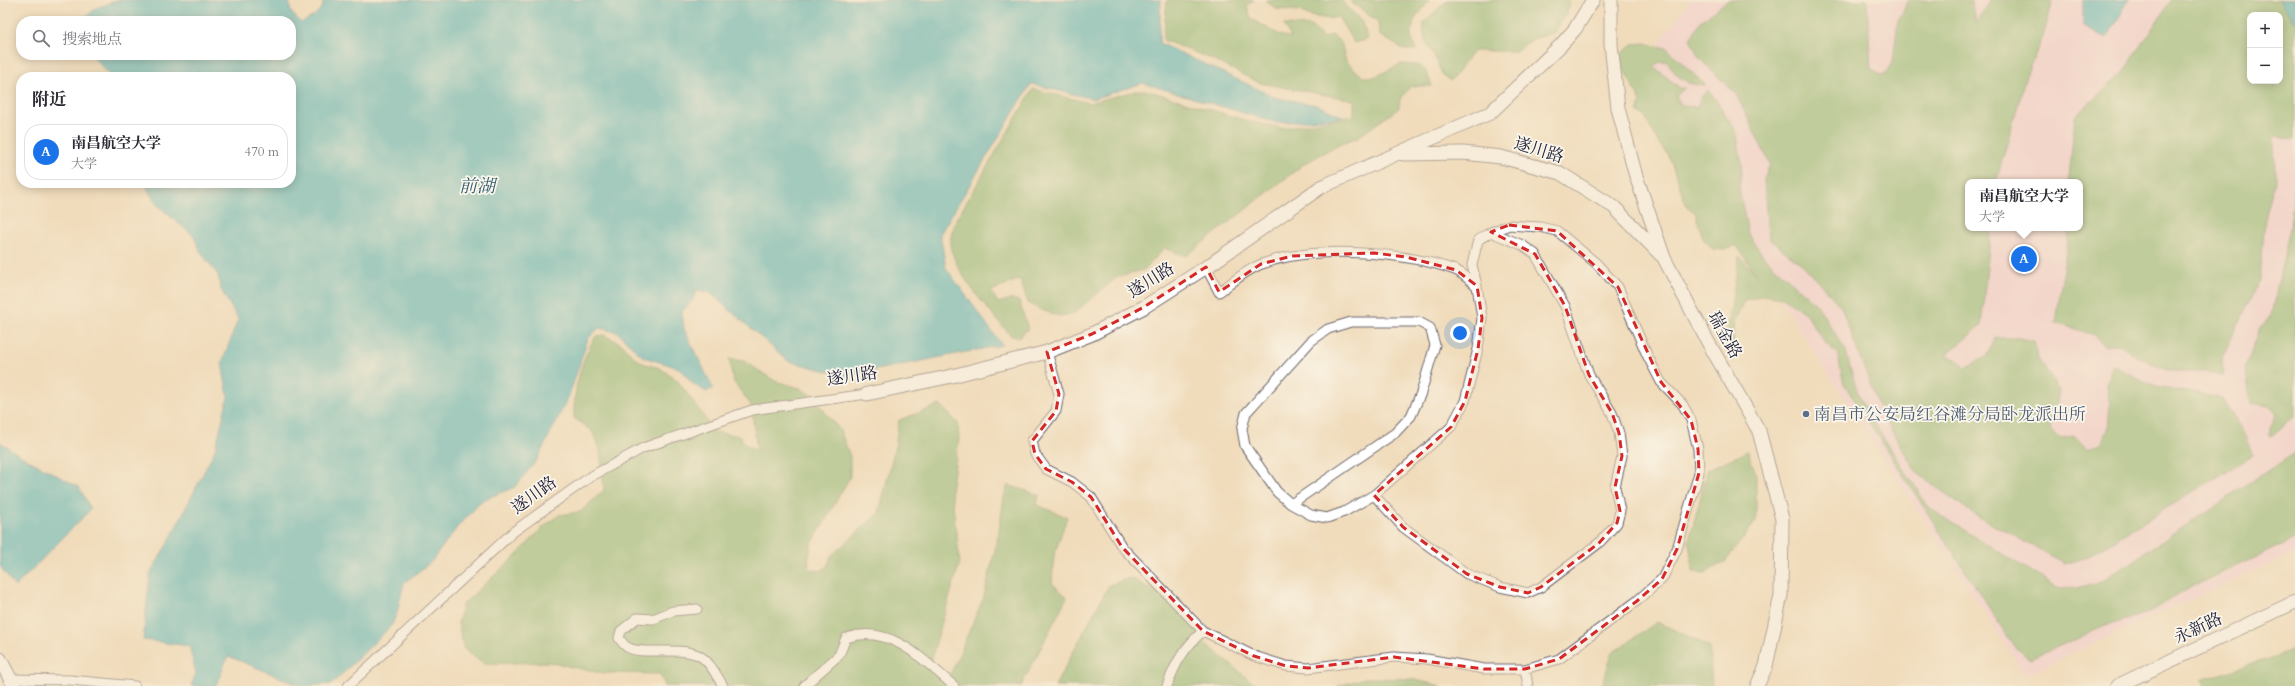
<!DOCTYPE html>
<html lang="zh">
<head>
<meta charset="utf-8">
<style>
	:root { --surface:#fff; --page:#f2f2f3; --text:#2b2b33; --muted:#7c7c81; --line:#e1e1e2; --accent:#1a73e8 }
	body { margin:0; font-family:Cardo,"Noto Serif SC",serif; background:var(--page); color:var(--text) }
	.controls { position:absolute; right:12px; top:12px; display:grid; overflow:hidden; border-radius:8px; box-shadow:0 2px 10px #0003 }
	.controls button { width:36px; height:36px; display:grid; place-items:center; padding:0; border:0; border-bottom:1px solid var(--line); background:var(--surface); color:var(--text); font:20px sans-serif }
	.you { position:absolute; left:1460px; top:333px; width:14px; height:14px; margin:-10px; border:3px solid #fff; border-radius:50%; background:#1a73e8; box-shadow:0 0 0 6px #1a73e833 }
	.badge { display:grid; place-items:center; width:26px; height:26px; border-radius:50%; background:var(--accent); color:#fff; font-size:13px; font-weight:700 }
	.pin { position:absolute; translate:-50% -50%; border:2px solid #fff; box-shadow:0 1px 4px #0006 }
	.popup { position:absolute; left:1965px; top:179px; width:118px; height:52px; box-sizing:border-box; display:grid; place-content:center; border-radius:8px; background:var(--surface); filter:drop-shadow(0 1px 3px #0005); font-size:13px; white-space:nowrap; color:var(--muted) }
	.popup b { font-size:15px; color:var(--text) }
	.popup::after { content:''; position:absolute; left:50%; top:100%; margin-left:-8px; border:8px solid transparent; border-top-color:var(--surface) }
	.list { margin:0; padding:0; list-style:none }
	h2 { display:flex; justify-content:space-between; align-items:center; height:52px; margin:0; padding:0 16px; font-size:17px }
	h2 small { font-size:13px; font-weight:400; color:var(--muted) }
	.list li { display:grid; grid-template-columns:26px 1fr auto; gap:12px; align-items:center; box-sizing:border-box; height:56px; margin:0 8px 8px; padding:0 8px; border:1px solid var(--line); border-radius:16px }
	.list b { display:block; font-size:15px; white-space:nowrap }
	.list p { margin:0; font-size:13px; white-space:nowrap; color:var(--muted) }
	.list em { font-size:13px; font-style:normal; color:var(--muted) }
	.icon { flex:none; width:22px; height:22px; fill:none; stroke:currentColor; stroke-width:2; stroke-linecap:round; stroke-linejoin:round }
	.map { position:relative; flex:none; width:2295px; height:686px; overflow:hidden }
	.search { position:absolute; background:var(--surface); box-shadow:0 2px 10px #0003; left:16px; top:16px; width:280px; height:44px; display:flex; align-items:center; gap:10px; box-sizing:border-box; padding:0 14px; border-radius:16px; color:var(--muted); font-size:15px }
	.panel { position:absolute; background:var(--surface); box-shadow:0 2px 10px #0003; left:16px; top:72px; width:280px; height:116px; border-radius:16px }
	.map>svg:first-child { display:block }
	.built { fill:#f5cfdb; fill-rule:evenodd }
	.forest { fill:#86b873; stroke:#546d57; fill-rule:evenodd }
	.water { fill:#45b4bf; stroke:#346b7d }
	.lines { fill:none; stroke-linecap:round; stroke-linejoin:round }
	.street-casing { stroke:#6a6368; stroke-width:11 }
	.secondary-casing { stroke:#6a6368; stroke-width:15 }
	.street { stroke:#fff; stroke-width:9 }
	.secondary { stroke:#fff; stroke-width:13 }
	.marked { fill:none; stroke:#d62828; stroke-width:3; stroke-dasharray:8 5; stroke-linejoin:round }
	.service-dot { fill:#5c6f8a; stroke:#fbf7ec; stroke-width:1.5 }
	.labels { text-anchor:middle; dominant-baseline:central; stroke-width:3.5; stroke-linejoin:round; paint-order:stroke }
	.street-label { font-size:17px; fill:#22223b; stroke:#fbf7ec }
	.service-label { font-size:17px; fill:#4e5e75; stroke:#fbf7ec; text-anchor:start }
	.water-label { font-size:18px; font-style:italic; fill:#305c70; stroke:#fbf7ec }
</style>
</head>
<body>
<div class="map">
<svg width="2295" height="686" viewBox="0 0 2295 686">
	<rect width="100%" height="100%" fill="#fbf7ec"/>
	<filter id="ink" filterUnits="userSpaceOnUse"><feTurbulence type="fractalNoise" baseFrequency=".025" numOctaves="2"/><feDisplacementMap in="SourceGraphic" scale="8" xChannelSelector="R" yChannelSelector="G"/><feConvolveMatrix kernelMatrix="1 2 1 2 8 2 1 2 1" color-interpolation-filters="sRGB"/></filter>
	<filter id="wash" filterUnits="userSpaceOnUse"><feTurbulence type="fractalNoise" baseFrequency=".012" numOctaves="4" result="noise"/><feDisplacementMap in="SourceGraphic" scale="16" xChannelSelector="R" yChannelSelector="G"/><feGaussianBlur stdDeviation="0.9" result="paint"/><feColorMatrix in="noise" values="0 0 0 0 0 0 0 0 0 0 0 0 0 0 0 0 0 1.4 0 .05"/><feComposite in="paint" operator="in"/></filter>
	<g filter="url(#wash)">
		<rect width="100%" height="100%" fill="#f0dcbb"/>
		<path class="built" d="M1691,0H2295V553L2025,675L1634,76ZM2250,15H2280V81H2250ZM1968,182H2080V228H1968Z"/>
		<path class="forest" d="M1167,0H1254L1247,5L1251,19L1280,35L1291,38L1284,25L1311,26L1324,38L1332,35L1341,42L1346,61L1363,77H1374L1401,64L1418,65L1426,71L1432,86H1411L1400,99L1399,108L1358,137L1339,144L1304,164L1186,256L1164,248L1146,269L1116,278L1073,314L1059,316L1041,310L1028,303L1020,279L991,291L998,303L1012,299L1019,301L1028,329L1019,337L1011,336C993,314 952,272 951,244C950,235 953,228 956,220L1033,89L1089,103L1135,91H1149L1248,121L1281,128L1354,116V100L1260,83L1209,58L1163,40Z
			M1265,0H1341L1361,21L1368,39L1354,43L1338,17L1329,19L1310,16L1299,11L1276,9Z
			M1349,0H1430L1414,20L1411,37L1416,50H1405L1379,35L1378,22Z
			M1448,0H1570L1569,8L1555,32L1533,39L1515,51H1473L1451,81C1439,74 1441,69 1435,58C1427,45 1422,38 1424,22Z
			M1728,0H1867L1871,69L1884,75L1893,61L1898,20L1909,0H1972L1976,22L1991,0H2053L2044,34L2026,76L1996,182H1968V228H1991L1981,326L1947,354L1966,367L1987,357L1996,338H2020L2034,341L2037,356L2059,392L2050,430L2061,438L2075,436L2087,449L2101,444L2108,430L2110,405L2107,386L2112,365L2156,387L2222,398L2244,434L2253,455L2088,556L2065,563L1978,517L1917,473L1882,415L1841,307L1803,265L1770,240L1767,226L1764,180L1770,164L1736,94L1699,58L1690,39L1701,21Z
			M2171,0H2293L2295,4V139L2274,137L2275,180L2265,219L2260,280L2222,357L2223,377L2206,371H2169L2137,357L2120,344L2104,346L2094,335L2056,323L2069,228H2080V182H2069V177L2075,116L2122,74ZM2250,15H2280V81H2250Z
			M1644,43L1667,48L1706,86C1687,85 1677,79 1668,62H1660L1654,67L1680,88H1685L1676,96L1682,106L1697,107L1701,96L1709,90L1736,130L1742,165L1739,189L1748,233L1764,257L1818,306L1846,351L1856,388L1867,413L1930,509L2060,589L2077,588L2104,580L2295,453V539L2193,586L2152,611L2112,623L2030,659L2015,648L1844,384L1837,353L1824,342L1806,314L1786,299L1764,295L1746,300C1737,314 1730,327 1734,343L1727,333L1739,256L1757,276L1736,245L1725,250L1713,249L1703,239L1695,212L1687,207L1669,156L1659,144L1645,116L1638,113L1641,102L1622,66L1619,56L1633,44Z
			M2295,181V416L2270,437V427L2277,414L2269,406L2251,403L2245,368L2261,327L2271,315L2290,228Z
			M604,335L622,344L634,357L645,364L660,368L677,380L715,432L740,436L745,444L757,451L751,405L733,381L729,359L744,361L775,381L800,388L811,395L840,430L850,456V477L811,545L808,561L810,569L820,571L827,567L831,556L879,513L895,447L899,420L940,405L958,423L959,440L951,490L960,562L931,659L934,669L942,676L951,673L984,597L998,537L1004,497L1008,485L1039,495L1037,505L1067,517L1054,556L1052,583L1067,597L1021,686H665L660,674L601,673L548,662L485,664L464,649L458,624L463,604L518,554L542,528L559,515L580,512L604,490L600,449L592,431L574,418C573,391 581,359 596,336Z
			M1748,451L1756,474V521L1725,562L1705,573L1693,572L1689,541L1708,469Z
			M1130,578L1181,603L1205,643L1253,683L1262,686H1055L1109,585Z
			M1657,622L1709,646L1712,686H1602L1612,653Z
			M2295,648V686H2205L2201,680L2280,655Z
			M1365,678L1411,679L1442,686H1338Z"/>
		<path class="water" d="M118,0H289L291,12L301,23L314,16L323,6L322,0H1161L1159,43L1277,98L1317,105L1344,117L1277,123L1143,83L1093,99L1031,84L940,234L946,268L1002,345L846,376L788,361L709,292L697,290L691,303L682,311L684,329L713,388L706,392L693,384L679,368L643,357L617,332L599,328L588,339L569,396L537,460L515,487L483,500L459,525L431,562L404,583L397,613L392,625L332,684L301,686L228,656L216,686H191L196,673L189,646L143,640L150,574L169,541L215,450L228,397L222,363L238,319L221,290L218,275L200,251L194,236L157,205L144,183H291V77H122L108,74L92,55H291V21H81L96,8Z
			M2083,0H2129L2107,38L2083,26Z
			M2281,0H2295V23L2282,3Z
			M0,442L21,456L79,487L91,509L15,587L0,566Z"/>
	</g>
	<g filter="url(#ink)">
		<g class="lines">
			<g class="street-casing">
				<path id="street" d="M1047,352L1059,394L1056,411L1032,441L1035,454L1046,469L1072,482L1091,497L1122,547L1203,631L1254,656L1286,666L1308,668L1394,657L1427,659L1484,669H1525L1559,659L1637,601L1662,579L1677,549L1699,473L1698,449L1691,420L1683,405L1661,382L1647,355L1618,287L1596,263L1557,231L1540,227L1509,225L1491,232L1478,240L1472,265L1477,286C1470,281 1463,273 1455,270C1402,251 1315,245 1262,264C1247,269 1232,283 1219,292L1206,267
					M1374,495L1403,527L1467,574L1500,587L1528,593L1541,587L1599,543L1617,523L1620,511L1615,487L1622,456L1619,433L1612,413L1589,375L1565,306L1535,254L1522,245L1491,232
					M1291,504L1395,433L1411,416L1421,393L1435,345L1430,328L1419,322H1351L1328,329L1311,341L1246,413L1242,429L1245,446L1277,492L1291,504L1311,515L1327,518L1344,512L1374,495L1451,427L1465,401L1478,349L1482,318L1477,286
					M697,609L673,611L653,619L637,618L621,631L619,638C621,641 624,645 627,647C641,656 678,646 698,655C709,660 717,676 723,686
					M1525,669L1528,686
					M10,679L70,680L135,686
					M348,686L513,532L590,477L643,448L752,410L867,394
					M804,686L839,655L846,638C890,623 923,660 954,686
					M1167,686C1175,663 1185,647 1203,631"/>
			</g>
			<g class="secondary-casing">
				<path id="secondary" d="M1611,0V44L1618,108L1635,173L1664,258L1708,342L1759,431L1782,519L1781,595L1766,666L1757,686
					M1403,154L1463,153L1501,157L1560,173L1614,207L1661,255
					M867,394L952,376L1047,352L1092,334L1144,307L1211,264L1321,187L1490,113L1561,45L1575,29L1593,0
					M0,659L14,686
					M2117,686L2295,602"/>
			</g>
			<use href="#street" class="street"/>
			<use href="#secondary" class="secondary"/>
		</g>
	</g>
	<path d="M0 0H2295V686H0ZM1509,225L1557,231L1618,287L1661,382L1691,420L1698,449L1699,473L1677,549L1662,579L1637,601L1559,659L1525,669H1484L1394,657L1308,668L1286,666L1254,656L1203,631L1122,547L1091,497L1072,482L1046,469L1035,454L1032,441L1056,411L1059,394L1047,352L1092,334L1144,307L1206,267L1219,292L1261,264L1292,256L1374,253L1406,257L1456,270L1477,286L1482,318L1478,349L1465,401L1451,427L1374,495L1403,527L1467,574L1500,587L1528,593L1541,587L1599,543L1617,523L1620,511L1615,487L1622,456L1619,433L1612,413L1589,375L1565,306L1535,254L1491,232Z" fill="#f0dcbb" fill-opacity=".55" fill-rule="evenodd"/>
	<path class="marked" d="M1509,225L1557,231L1618,287L1661,382L1691,420L1698,449L1699,473L1677,549L1662,579L1637,601L1559,659L1525,669H1484L1394,657L1308,668L1286,666L1254,656L1203,631L1122,547L1091,497L1072,482L1046,469L1035,454L1032,441L1056,411L1059,394L1047,352L1092,334L1144,307L1206,267L1219,292L1261,264L1292,256L1374,253L1406,257L1456,270L1477,286L1482,318L1478,349L1465,401L1451,427L1374,495L1403,527L1467,574L1500,587L1528,593L1541,587L1599,543L1617,523L1620,511L1615,487L1622,456L1619,433L1612,413L1589,375L1565,306L1535,254L1491,232Z"/>
	<circle class="service-dot" cx="1806" cy="414" r="4"/>
	<g class="labels">
		<g class="street-label">
			<text transform="translate(1539 150) rotate(17)">遂川路</text>
			<text transform="translate(1151 280) rotate(-32)">遂川路</text>
			<text transform="translate(1725 335) rotate(61)">瑞金路</text>
			<text transform="translate(852 376) rotate(-8)">遂川路</text>
			<text transform="translate(534 495) rotate(-36)">遂川路</text>
			<text transform="translate(2198 628) rotate(-25)">永新路</text>
		</g>
		<g class="service-label">
			<text x="1814" y="414">南昌市公安局红谷滩分局卧龙派出所</text>
		</g>
		<g class="water-label">
			<text x="477" y="186">前湖</text>
		</g>
	</g>
</svg>
<div class="controls">
<button>+</button>
<button>−</button>
</div>
<div class="you"></div>
<div class="pin badge" style="left:2024px;top:259px">A</div>
<div class="popup"><b>南昌航空大学</b>大学</div>
<div class="search"><svg class="icon" aria-label="search" viewBox="0 0 24 24"><circle cx="10" cy="10" r="6"/><path d="M15 15l6 6"/></svg>搜索地点</div>
<section class="panel">
<h2>附近<small></small></h2>
<ul class="list">
<li><span class="badge">A</span><div><b>南昌航空大学</b><p>大学</p></div><em>470 m</em></li>
</ul>
</section>
</div>
</body>
</html>
